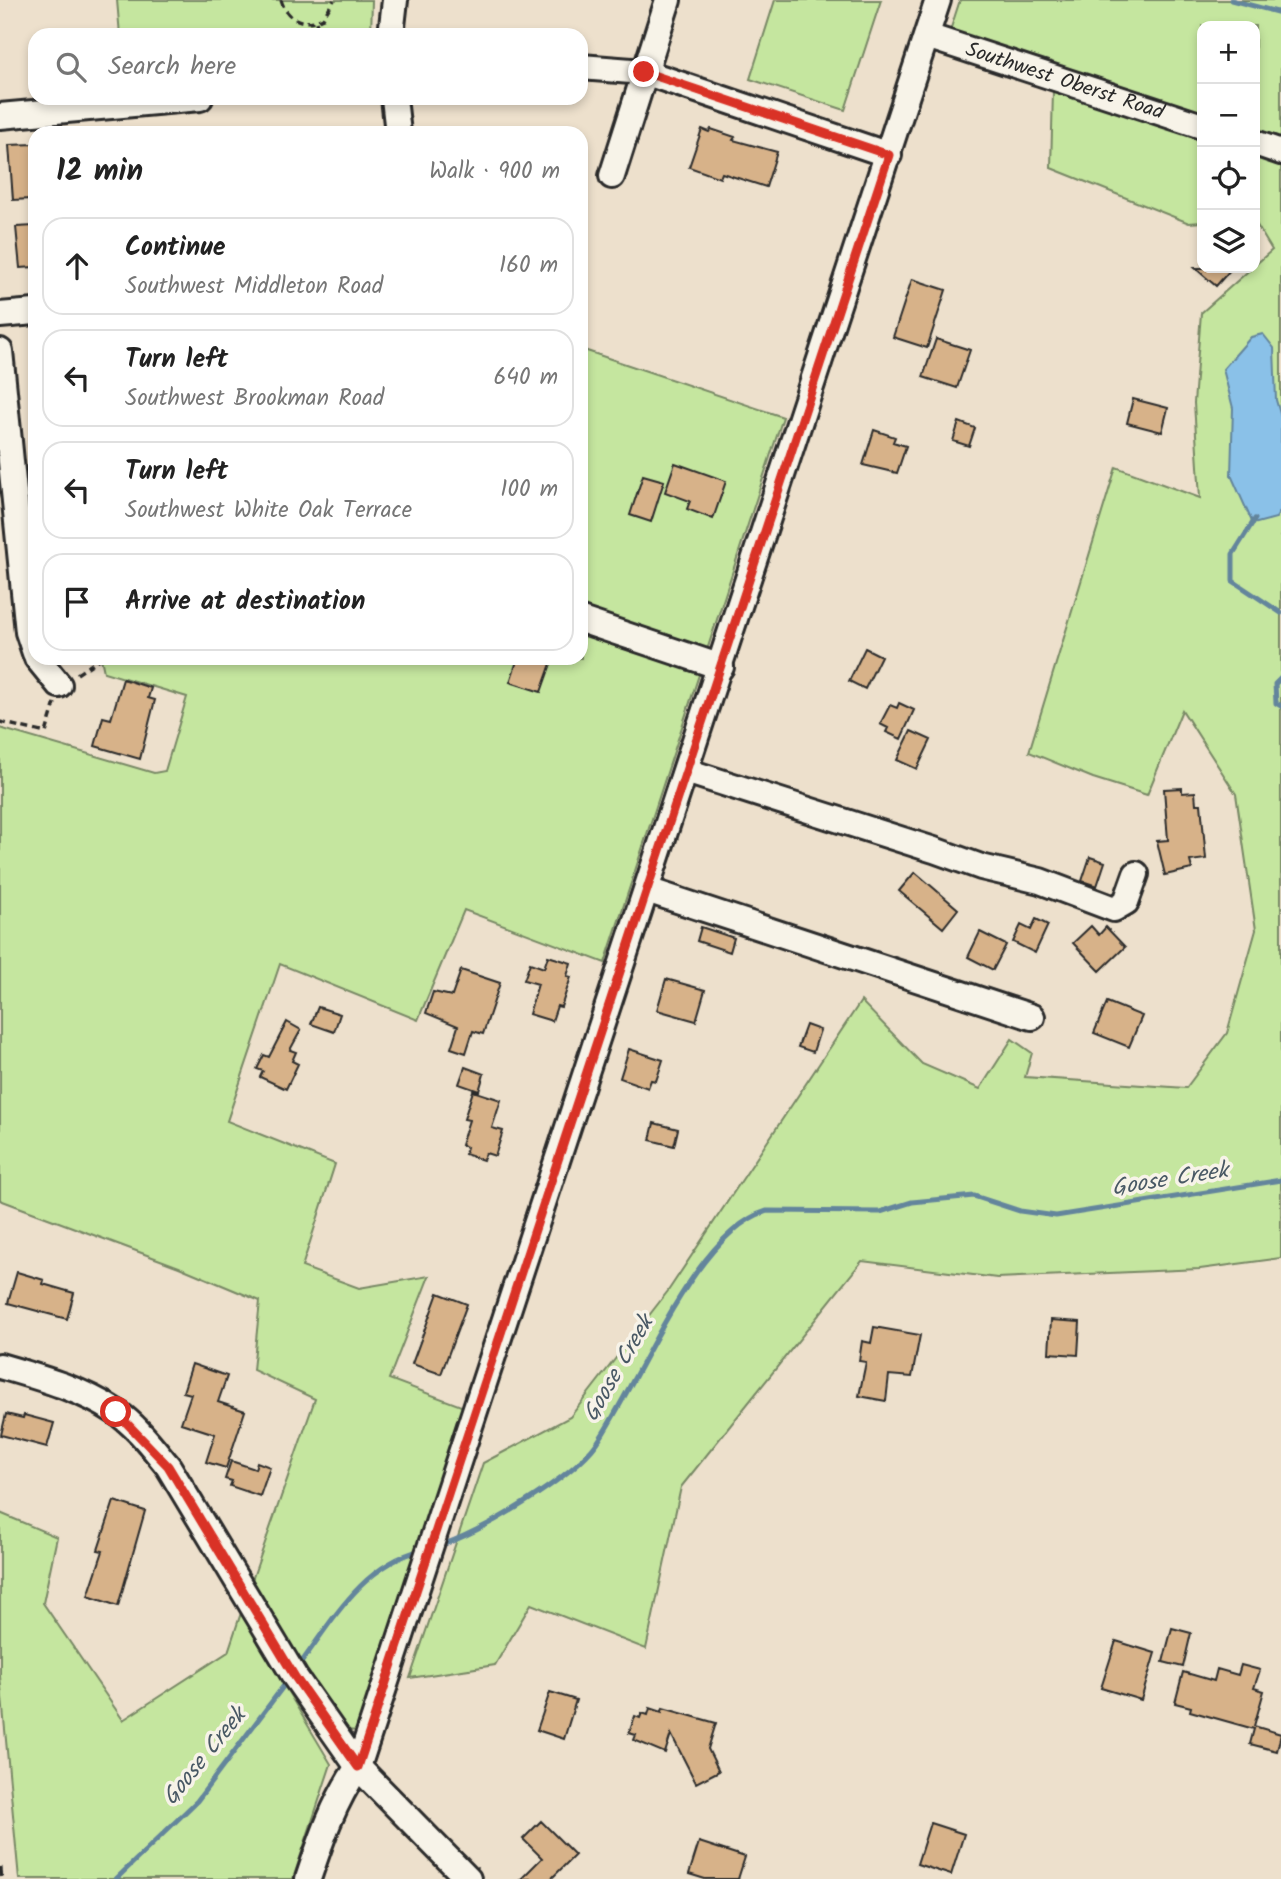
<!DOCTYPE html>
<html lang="en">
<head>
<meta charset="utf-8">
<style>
	:root { --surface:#fff; --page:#f6f6f6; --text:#222; --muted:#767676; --line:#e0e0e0 }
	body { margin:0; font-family:Kalam,sans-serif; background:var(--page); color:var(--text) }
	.controls { position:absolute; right:21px; top:21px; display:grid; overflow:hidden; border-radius:14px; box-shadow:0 4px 10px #0003 }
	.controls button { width:63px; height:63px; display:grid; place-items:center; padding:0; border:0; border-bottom:2px solid var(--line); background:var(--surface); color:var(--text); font:35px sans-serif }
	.stop { position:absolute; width:21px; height:21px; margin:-16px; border:5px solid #d93025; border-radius:50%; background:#fff }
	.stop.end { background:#d93025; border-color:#fff; box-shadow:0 2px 7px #0008 }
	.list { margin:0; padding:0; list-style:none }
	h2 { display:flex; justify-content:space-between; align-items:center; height:91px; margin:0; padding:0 28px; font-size:30px }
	h2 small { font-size:23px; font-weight:400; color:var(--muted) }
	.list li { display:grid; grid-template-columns:46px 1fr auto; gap:21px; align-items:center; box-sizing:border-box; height:98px; margin:0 14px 14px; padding:0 14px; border:2px solid var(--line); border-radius:21px }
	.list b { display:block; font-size:26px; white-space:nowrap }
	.list p { margin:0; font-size:23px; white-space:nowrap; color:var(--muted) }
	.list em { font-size:23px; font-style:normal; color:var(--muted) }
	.icon { flex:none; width:38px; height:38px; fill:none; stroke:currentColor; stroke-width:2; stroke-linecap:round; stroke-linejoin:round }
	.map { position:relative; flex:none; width:1281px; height:1879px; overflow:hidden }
	.search { position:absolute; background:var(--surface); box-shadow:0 4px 10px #0003; left:28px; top:28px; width:560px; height:77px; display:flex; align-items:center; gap:18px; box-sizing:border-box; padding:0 24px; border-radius:21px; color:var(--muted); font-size:26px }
	.panel { position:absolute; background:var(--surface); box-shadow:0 4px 10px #0003; left:28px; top:126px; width:560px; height:539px; border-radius:21px }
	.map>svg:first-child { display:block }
	.green { fill:#c5e69f; stroke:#788865; stroke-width:2 }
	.water { fill:#8ac1e8; stroke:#64859c; stroke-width:2 }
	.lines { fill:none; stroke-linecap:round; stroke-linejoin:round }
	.stream { stroke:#64859c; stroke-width:5 }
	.building { fill:#d7b289; stroke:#2b2b2b; stroke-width:2 }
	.minor-casing { stroke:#2b2b2b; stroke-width:30 }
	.path { stroke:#2b2b2b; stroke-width:3.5; stroke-dasharray:7 5; stroke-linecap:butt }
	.minor { stroke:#f7f3e8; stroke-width:24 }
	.rail { stroke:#2b2b2b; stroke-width:5; stroke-dasharray:10 5; stroke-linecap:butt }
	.route { stroke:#d93025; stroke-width:9 }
	.labels { text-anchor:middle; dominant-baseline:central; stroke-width:7; stroke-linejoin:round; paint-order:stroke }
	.street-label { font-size:21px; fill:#2b2b2b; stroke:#f7f3e8 }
	.water-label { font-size:23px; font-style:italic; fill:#485864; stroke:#f7f3e8 }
</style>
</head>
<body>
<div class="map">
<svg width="1281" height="1879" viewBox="0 0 1281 1879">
	<rect width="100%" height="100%" fill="#ede0cc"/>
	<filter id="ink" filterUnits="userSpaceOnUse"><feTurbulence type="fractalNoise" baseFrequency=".0143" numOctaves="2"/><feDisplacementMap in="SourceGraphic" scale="14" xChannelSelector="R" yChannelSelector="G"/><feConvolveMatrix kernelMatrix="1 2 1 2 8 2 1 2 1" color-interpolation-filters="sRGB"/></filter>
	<g filter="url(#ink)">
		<path class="green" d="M117,0H372L371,35H120Z
			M775,0H881L845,110L750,79Z
			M960,0H1281V147L1255,138V26H1202V120L949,34Z
			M1053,91L1202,137V222L1189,223L1051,168Z
			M1255,154L1281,162V1258L1200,1269L997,1278L862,1261L681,1487L646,1649L531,1604L495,1665L410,1678L483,1463L570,1417L668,1291L861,1001L922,1064L980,1089L1012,1039L1032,1053L1025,1077L1186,1088L1227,1033L1256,930L1236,794L1182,710L1147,795L1093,778L1029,752L1116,467L1200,498L1194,403L1201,313L1272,250L1255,222Z
			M581,349L783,417L605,963L464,910L418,1020L280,964L227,1121L335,1164L302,1267L359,1288L429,1276L389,1379L464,1407L361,1731L344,1730L250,1586L315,1399L253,1370L260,1301L179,1267L0,1200V728L154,773L165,771L187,697L104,672L101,658H581Z
			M0,1513L57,1537L43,1603L123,1720L228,1652L241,1613L331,1764L293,1879H19L0,1676Z"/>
		<path class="water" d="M1263,334L1274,348L1276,400L1281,417V510L1276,518L1253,524L1231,475L1233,408L1223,369L1251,337Z"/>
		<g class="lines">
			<path class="stream" d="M1231,0L1281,13
				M1255,519L1233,554V581L1281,613
				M1281,678L1275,684L1276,703L1281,706
				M438,1546C478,1535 573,1477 597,1443C639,1382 695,1232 767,1211L880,1212L912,1202L974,1196L1020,1211L1056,1216L1281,1180
				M298,1667C333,1620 362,1565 422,1550
				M116,1879L197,1801L288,1680"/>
		</g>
		<path class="building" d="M702,129L709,132L711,129L735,137L733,140L777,152L766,187L722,173L720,178L689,167Z
			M35,144V184H30L31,199L13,200L9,145Z
			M35,226V267L20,268L16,227Z
			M1195,268H1232L1216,286Z
			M912,279L946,290L927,348L893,337Z
			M936,339L970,350L957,388L923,377Z
			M1133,399L1168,408L1162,432L1127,423Z
			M959,422L975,428L969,446L953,441Z
			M874,430L895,437L893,442L906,446L897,473L863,465Z
			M675,463L726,481L713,519L687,509L690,501L665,492Z
			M643,475L664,481L651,522L630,515Z
			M865,648L881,656L865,689L849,681Z
			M518,658H553L541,692L510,682Z
			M123,679L151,688L148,698L155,700L140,759L95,746L103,717L111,719Z
			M899,703L914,710L901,739L886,732L888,728L880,724L890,705L897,708Z
			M911,731L931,740L917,769L897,760Z
			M1182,788V793L1195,792L1196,804H1201L1206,859L1190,861L1192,869L1165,875L1157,841L1168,840L1164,789Z
			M1090,857L1105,862L1097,886L1082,881Z
			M915,872L958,909L943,928L899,891Z
			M1036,919L1048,925L1035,953L1013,942L1021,925L1031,930Z
			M1091,926L1099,935L1106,927L1125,947L1100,971L1073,943Z
			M701,927L734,938L730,952L697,941Z
			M980,932L1006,945L993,970L968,957Z
			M548,956L571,963L567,976L571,977L561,1007L557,1006L552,1021L529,1014L538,984L524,980L530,963L544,968Z
			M461,970L500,983L483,1034L473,1031L466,1053L451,1048L458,1026L426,1013L433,992L452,996Z
			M666,979L705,990L696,1021L657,1010Z
			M1107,1002L1142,1016L1129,1047L1094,1033Z
			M318,1007L340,1014L334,1032L311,1024Z
			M287,1022L301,1030L290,1050L296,1052L292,1061L298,1064L286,1089L260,1077L263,1071L257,1069L264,1055L269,1057Z
			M806,1025L820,1030L813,1052L798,1047Z
			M629,1049L663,1060L656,1081L651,1080L648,1088L620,1078Z
			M465,1067L484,1074L479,1091L459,1084Z
			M473,1091L501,1100L492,1128L503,1131L495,1156L486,1153L483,1160L465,1154L467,1147L461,1145L469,1120L464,1119Z
			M654,1123L678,1129L674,1146L650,1140Z
			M17,1272L44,1280L43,1284L74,1293L67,1319L8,1303Z
			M438,1293L467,1304L441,1374L412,1364Z
			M1051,1320L1080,1322L1078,1355L1049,1353Z
			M874,1327L920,1335L912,1377L889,1375L886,1401L859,1396L866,1362L859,1361L862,1341L871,1343Z
			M192,1364L227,1376L218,1402L245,1411L226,1468L206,1462L215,1434L181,1423L191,1394L183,1392Z
			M6,1414L23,1418L24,1415L54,1423L47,1447L1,1435Z
			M231,1461L255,1469L257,1462L270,1467L260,1496L230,1486L232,1481L225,1479Z
			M114,1501L145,1511L118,1606L88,1596L103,1551L98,1550Z
			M1172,1628L1191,1633L1183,1667L1163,1662Z
			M1116,1641L1155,1653L1141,1700L1101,1688Z
			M1241,1665L1260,1670L1254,1688L1264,1691L1254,1726L1281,1734L1277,1751L1250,1744L1254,1729L1190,1711L1191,1707L1175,1703L1183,1672L1214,1681L1217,1669L1238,1675Z
			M550,1692L576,1700L564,1739L537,1730Z
			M650,1708L662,1712L663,1708L716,1723L708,1749L719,1771L696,1783L671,1734L665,1753L634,1740L636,1735L629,1733L635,1716L640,1718L642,1713L648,1715Z
			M541,1821L575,1855L551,1879H521L542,1858L523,1839Z
			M930,1823L964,1834L951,1875L917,1864Z
			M699,1842L745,1857L738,1879H705L689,1874Z"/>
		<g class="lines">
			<g class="minor-casing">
				<g id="minor">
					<path d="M391,35L395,0"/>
					<path id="s1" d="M927,36L1202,126"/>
					<path d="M581,67L644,72L889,155"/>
					<path d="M394,98L398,133"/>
					<path d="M0,116L200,98"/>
					<path d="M1255,143L1281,152"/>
					<path d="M612,176L668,0"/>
					<path d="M0,315L35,312"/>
					<path d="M0,351L28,632L35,653"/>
					<path d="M581,620L721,667"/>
					<path d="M37,658L59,685"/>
					<path d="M686,771L934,850L981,867L1040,881L1114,909L1126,902L1136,874"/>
					<path d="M647,890L1032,1017"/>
					<path d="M0,1366C38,1377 82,1389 116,1412C136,1425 153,1448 168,1466L295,1677L358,1767L468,1879"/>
					<path d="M308,1879C321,1840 334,1801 358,1767L938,0"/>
				</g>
			</g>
			<path class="path" d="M281,0C287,20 304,27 323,18L334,0
				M316,22L319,35
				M77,674L101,658
				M0,722L46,733L55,703"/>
			<use href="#minor" class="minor"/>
			<path class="rail" d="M0,1867L1,1879"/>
		</g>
	</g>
	<g class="lines" filter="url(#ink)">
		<path class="route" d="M116,1412L168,1466L295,1677L358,1767L889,155L644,72"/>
	</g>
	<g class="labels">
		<g class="street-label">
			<text stroke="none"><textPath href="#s1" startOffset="145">Southwest Oberst Road</textPath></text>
		</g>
		<g class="water-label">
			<text transform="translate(1170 1180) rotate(-9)">Goose Creek</text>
			<text transform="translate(619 1369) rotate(-60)">Goose Creek</text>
			<text transform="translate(205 1757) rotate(-51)">Goose Creek</text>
		</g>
	</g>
</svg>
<div class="controls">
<button>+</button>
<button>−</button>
<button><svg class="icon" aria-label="locate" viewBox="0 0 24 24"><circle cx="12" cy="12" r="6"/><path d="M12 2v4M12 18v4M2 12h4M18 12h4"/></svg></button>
<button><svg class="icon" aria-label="layers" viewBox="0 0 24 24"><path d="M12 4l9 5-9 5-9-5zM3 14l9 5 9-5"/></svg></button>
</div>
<div class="stop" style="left:116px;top:1412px"></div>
<div class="stop end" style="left:644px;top:72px"></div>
<div class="search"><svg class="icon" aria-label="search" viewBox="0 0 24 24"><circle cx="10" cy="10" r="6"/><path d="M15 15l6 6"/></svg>Search here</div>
<section class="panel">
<h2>12 min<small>Walk · 900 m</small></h2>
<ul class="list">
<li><svg class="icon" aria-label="ahead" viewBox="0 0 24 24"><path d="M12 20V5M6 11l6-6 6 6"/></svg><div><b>Continue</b><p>Southwest Middleton Road</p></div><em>160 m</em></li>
<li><svg class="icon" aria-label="left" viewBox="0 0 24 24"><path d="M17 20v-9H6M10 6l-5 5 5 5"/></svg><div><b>Turn left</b><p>Southwest Brookman Road</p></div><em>640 m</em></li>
<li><svg class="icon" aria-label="left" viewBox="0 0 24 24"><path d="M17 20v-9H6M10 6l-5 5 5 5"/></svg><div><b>Turn left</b><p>Southwest White Oak Terrace</p></div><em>100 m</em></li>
<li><svg class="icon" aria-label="arrive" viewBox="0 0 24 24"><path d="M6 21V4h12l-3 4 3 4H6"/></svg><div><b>Arrive at destination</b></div></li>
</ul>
</section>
</div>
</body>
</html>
